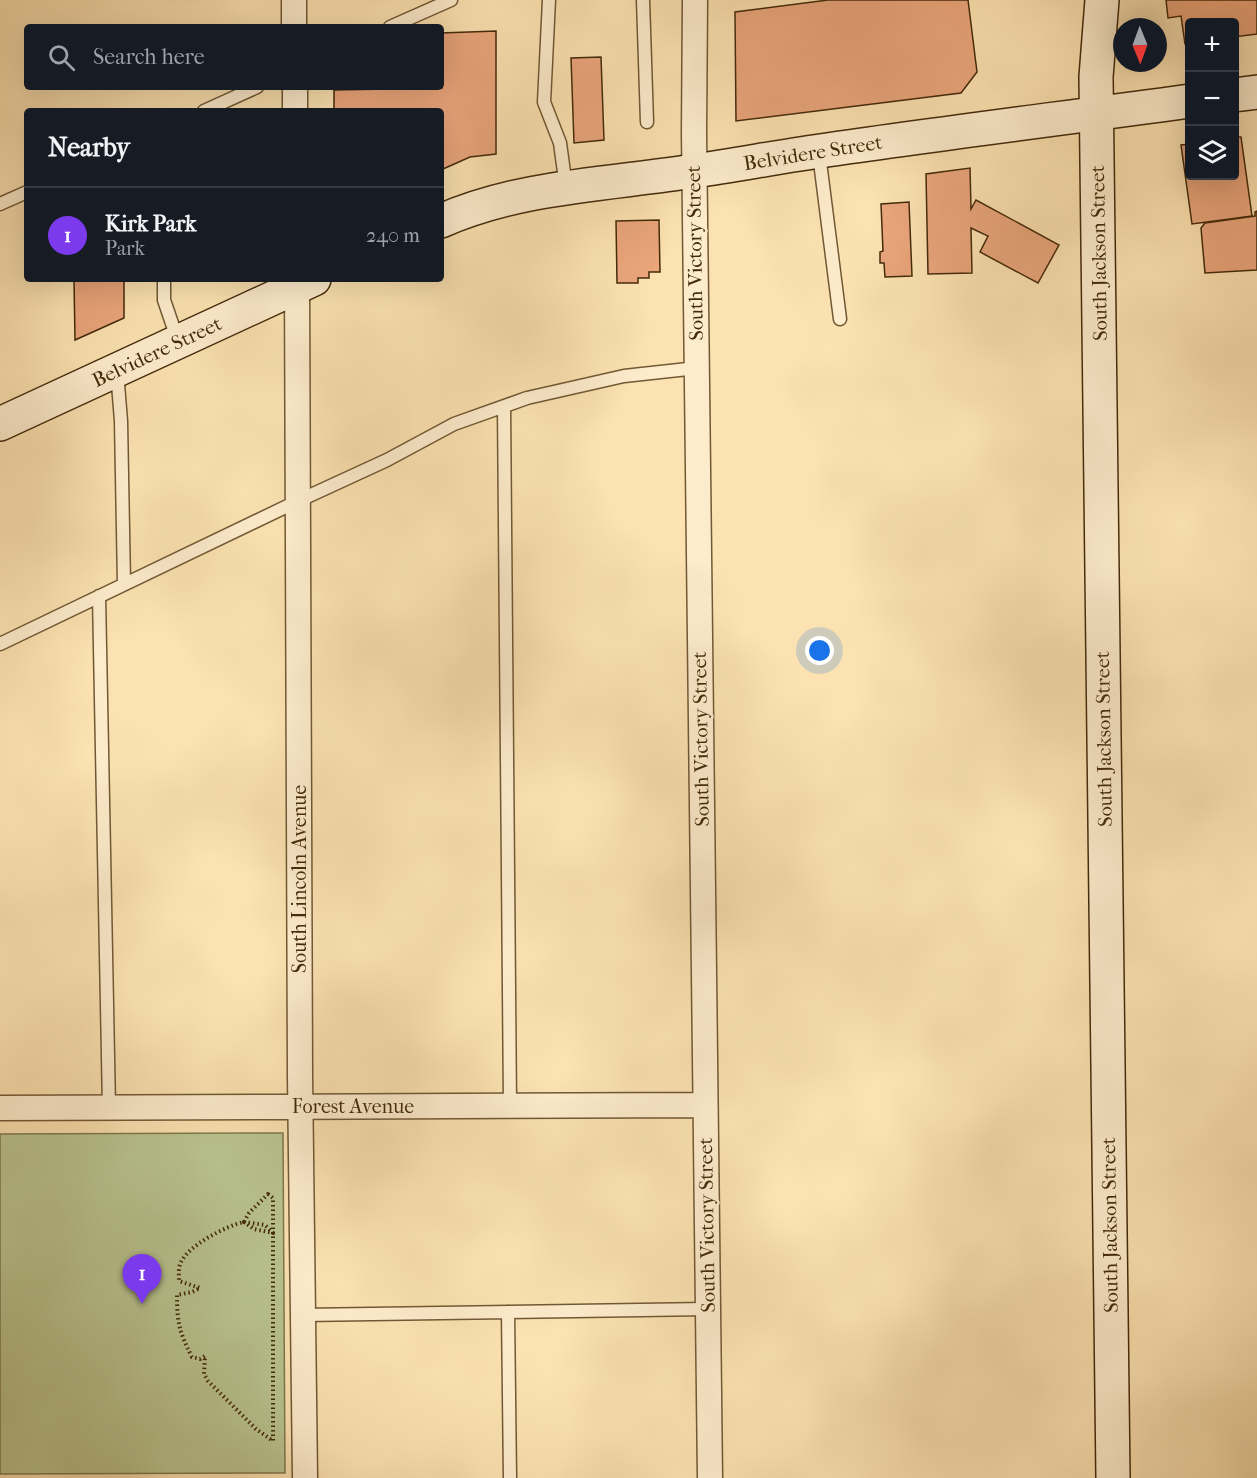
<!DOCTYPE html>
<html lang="en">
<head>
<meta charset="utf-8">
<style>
	:root { --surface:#171b24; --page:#20242c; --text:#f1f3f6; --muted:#9ea1a6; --line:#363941; --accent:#7c3aed }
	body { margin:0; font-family:"IM FELL French Canon",serif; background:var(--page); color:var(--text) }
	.controls { position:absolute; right:18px; top:18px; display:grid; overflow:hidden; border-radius:6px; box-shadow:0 6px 24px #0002 }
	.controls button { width:54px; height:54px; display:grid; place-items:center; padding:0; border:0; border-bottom:2px solid var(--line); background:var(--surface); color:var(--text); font:30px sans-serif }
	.compass { position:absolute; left:1113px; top:18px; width:54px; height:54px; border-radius:50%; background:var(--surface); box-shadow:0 6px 24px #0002; rotate:179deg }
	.you { position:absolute; left:820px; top:651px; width:21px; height:21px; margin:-15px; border:4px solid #fff; border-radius:50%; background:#1a73e8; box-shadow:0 0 0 9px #1a73e833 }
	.badge { display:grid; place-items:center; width:39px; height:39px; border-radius:50%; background:var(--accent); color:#fff; font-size:20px; font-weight:700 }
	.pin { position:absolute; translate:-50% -50px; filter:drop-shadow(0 2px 3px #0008) }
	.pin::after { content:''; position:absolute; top:32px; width:21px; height:18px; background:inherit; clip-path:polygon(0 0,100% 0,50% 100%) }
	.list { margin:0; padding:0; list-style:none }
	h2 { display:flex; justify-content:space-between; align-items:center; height:78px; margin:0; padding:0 24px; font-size:26px }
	h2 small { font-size:20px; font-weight:400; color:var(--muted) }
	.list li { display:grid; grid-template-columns:39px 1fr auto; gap:18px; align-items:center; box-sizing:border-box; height:96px; padding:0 24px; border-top:2px solid var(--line) }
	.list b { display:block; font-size:22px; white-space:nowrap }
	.list p { margin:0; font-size:20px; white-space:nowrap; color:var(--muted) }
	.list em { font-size:20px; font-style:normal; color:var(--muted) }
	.icon { flex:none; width:33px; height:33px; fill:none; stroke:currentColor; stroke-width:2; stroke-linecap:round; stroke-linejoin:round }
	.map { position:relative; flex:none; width:1257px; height:1478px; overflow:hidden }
	.search { position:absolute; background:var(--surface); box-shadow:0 6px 24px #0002; left:24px; top:24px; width:420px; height:66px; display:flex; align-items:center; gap:15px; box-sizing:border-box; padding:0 21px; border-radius:6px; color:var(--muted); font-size:22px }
	.panel { position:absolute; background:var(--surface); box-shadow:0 6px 24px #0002; left:24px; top:108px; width:420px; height:174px; border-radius:6px }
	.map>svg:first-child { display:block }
	.green { fill:#b9c490; stroke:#7e774d; stroke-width:1.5 }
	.building { fill:#eaa57b; stroke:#432a0a; stroke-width:1.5 }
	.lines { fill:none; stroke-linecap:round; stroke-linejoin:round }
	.lane-casing { stroke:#715834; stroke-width:15 }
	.street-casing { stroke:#715834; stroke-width:27 }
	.secondary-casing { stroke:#432a0a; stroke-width:36 }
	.path { stroke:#432a0a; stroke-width:4; stroke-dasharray:1.5 3; stroke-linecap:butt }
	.lane { stroke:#fdeccc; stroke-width:12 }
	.street { stroke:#fdeccc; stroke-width:24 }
	.secondary { stroke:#fdeccc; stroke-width:33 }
	.labels { text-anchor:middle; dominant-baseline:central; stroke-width:5; stroke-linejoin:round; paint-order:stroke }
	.street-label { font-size:20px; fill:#432a0a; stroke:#fdeccc }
</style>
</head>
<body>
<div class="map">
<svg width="1257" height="1478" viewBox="0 0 1257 1478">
	<rect width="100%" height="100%" fill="#fce2b1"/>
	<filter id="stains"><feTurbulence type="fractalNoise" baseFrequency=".00333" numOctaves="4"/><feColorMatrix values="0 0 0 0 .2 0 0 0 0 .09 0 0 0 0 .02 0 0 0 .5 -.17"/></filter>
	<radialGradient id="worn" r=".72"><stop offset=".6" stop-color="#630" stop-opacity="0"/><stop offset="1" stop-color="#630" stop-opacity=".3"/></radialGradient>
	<path class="green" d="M283,1133L285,1473L0,1474V1134Z"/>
	<path class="building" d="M828,0H968L977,72L961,93L736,121L735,12Z
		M1166,0H1257V34L1234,37V22H1190V44H1185L1181,16L1168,18Z
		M496,31V154L470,157L443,169L441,111H334V90L442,88L441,33Z
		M601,57L604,140L574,143L571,58Z
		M1234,137H1241L1252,216L1192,224L1181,145L1190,144V176H1234Z
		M970,168L971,209L976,200L1059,245L1038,283L980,252L988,236L971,228L972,273L928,274L926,174Z
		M909,202L912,276L885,277L884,263H880V252L883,251L881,204Z
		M1257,211V270L1205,273L1201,228L1205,223L1255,216V212Z
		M659,220L660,272H649V278H638V283H617L616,221Z
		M74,279H124V318L75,340Z"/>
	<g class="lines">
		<g class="lane-casing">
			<path id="lane" d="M549,0L544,102L560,143L566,187
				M643,0L647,122
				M390,27L451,0
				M204,111L257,87
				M819,154L840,319
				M0,204L27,192
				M164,279V300L178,341
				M117,372L121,421L124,584
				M504,407L510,1106
				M99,596L109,1108
				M0,644L298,501L387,460L454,424L527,398L624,376L697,368
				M508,1312L510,1478
				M303,1315L707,1309"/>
		</g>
		<g class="street-casing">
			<path id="street" d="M294,0V27
				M695,0L694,133L710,1478
				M295,87V111
				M297,279L300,1075L305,1478
				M0,1108L705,1105"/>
		</g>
		<g class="secondary-casing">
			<path id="secondary" d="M1102,0L1096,77L1113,1478
				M1234,95L1257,92
				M441,221C520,186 610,184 694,171C736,165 778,157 820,151C943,133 1066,118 1190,101
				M0,424L314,279"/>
		</g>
		<path class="path" d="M268,1194L273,1198V1441L256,1429L208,1381L204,1374L205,1356L200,1359L192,1357C179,1332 177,1322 177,1295L192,1292L200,1288L179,1281C179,1274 178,1268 181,1262C189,1245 226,1226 244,1222L249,1213Z
			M244,1222L265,1225L273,1233L254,1229Z"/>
		<use href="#lane" class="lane"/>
		<use href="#street" class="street"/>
		<use href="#secondary" class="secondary"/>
	</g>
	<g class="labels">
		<g class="street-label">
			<text transform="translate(813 153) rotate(-9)">Belvidere Street</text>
			<text transform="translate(695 253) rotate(-91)">South Victory Street</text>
			<text transform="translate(1099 253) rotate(-91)">South Jackson Street</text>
			<text transform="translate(157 352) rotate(-25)">Belvidere Street</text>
			<text transform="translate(701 739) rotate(-91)">South Victory Street</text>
			<text transform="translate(1104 739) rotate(-91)">South Jackson Street</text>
			<text transform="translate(299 879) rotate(-90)">South Lincoln Avenue</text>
			<text x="353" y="1106">Forest Avenue</text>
			<text transform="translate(707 1225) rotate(-91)">South Victory Street</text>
			<text transform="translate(1110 1225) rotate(-91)">South Jackson Street</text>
		</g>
	</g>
	<rect width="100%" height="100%" filter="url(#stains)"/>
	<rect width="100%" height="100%" fill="url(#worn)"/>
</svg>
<div class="controls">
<button>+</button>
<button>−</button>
<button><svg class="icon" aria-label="layers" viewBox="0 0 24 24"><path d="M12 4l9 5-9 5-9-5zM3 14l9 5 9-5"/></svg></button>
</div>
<svg class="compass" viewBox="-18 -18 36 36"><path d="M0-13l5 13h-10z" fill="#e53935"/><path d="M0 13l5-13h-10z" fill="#9ea1a6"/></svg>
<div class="you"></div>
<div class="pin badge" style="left:142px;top:1304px">1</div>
<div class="search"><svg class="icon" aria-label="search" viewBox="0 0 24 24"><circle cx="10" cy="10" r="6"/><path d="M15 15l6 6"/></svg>Search here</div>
<section class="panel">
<h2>Nearby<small></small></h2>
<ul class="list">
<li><span class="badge">1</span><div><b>Kirk Park</b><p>Park</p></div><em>240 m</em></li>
</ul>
</section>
</div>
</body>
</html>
